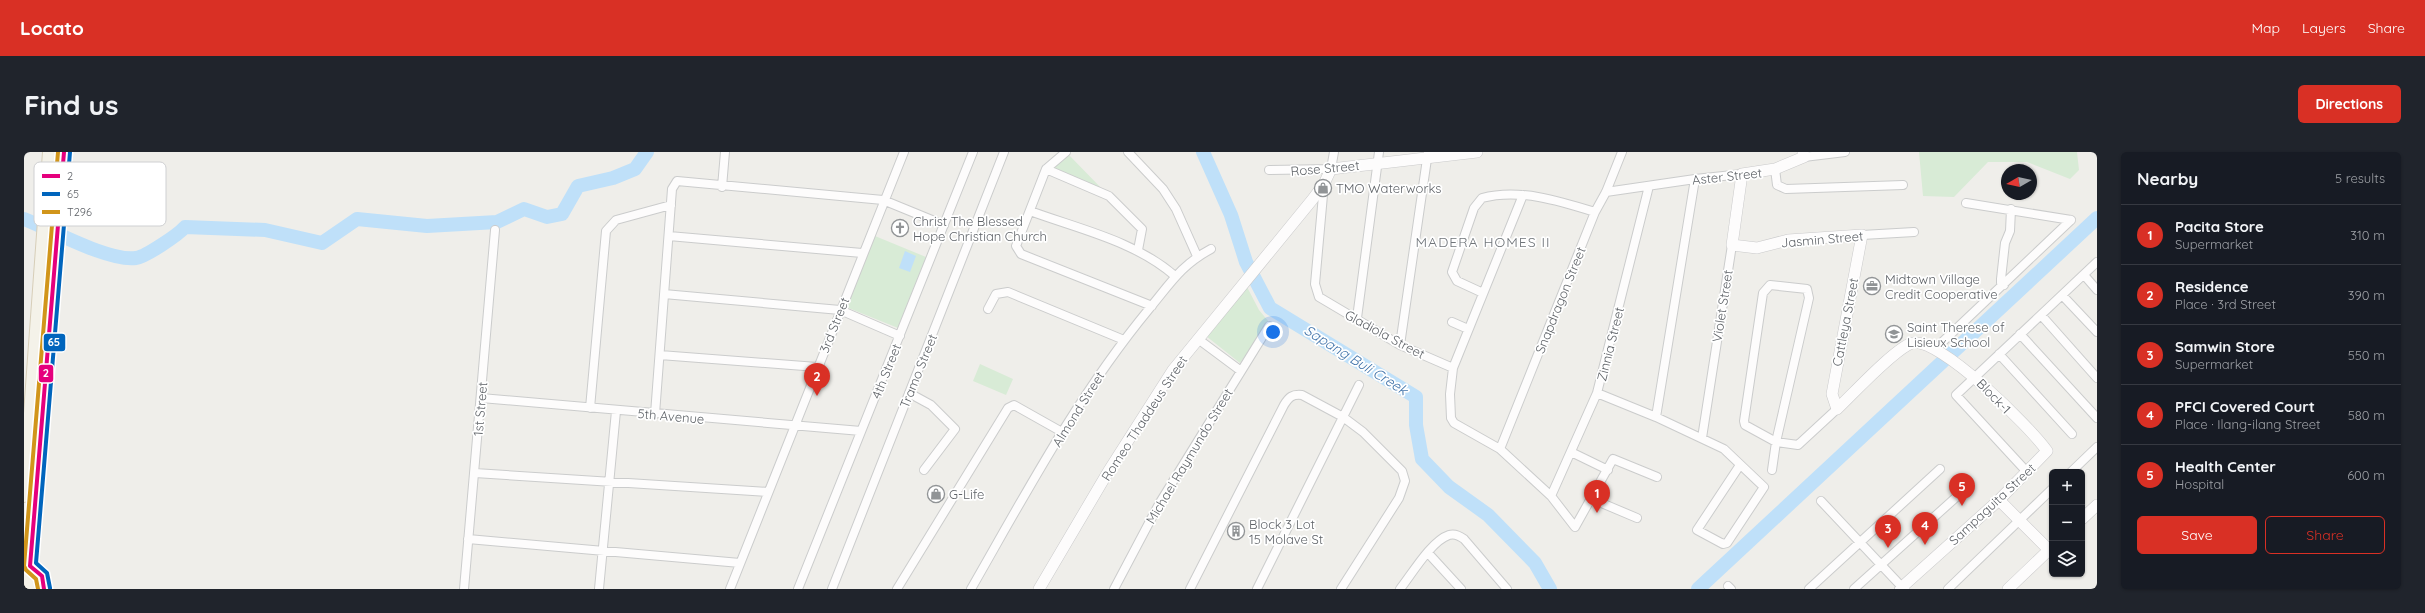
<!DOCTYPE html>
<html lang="en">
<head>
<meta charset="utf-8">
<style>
	:root { --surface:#171b24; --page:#20242c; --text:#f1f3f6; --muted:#9ea1a6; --line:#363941; --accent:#d93025 }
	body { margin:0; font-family:Quicksand,sans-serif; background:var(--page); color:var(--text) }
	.controls { position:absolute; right:12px; bottom:12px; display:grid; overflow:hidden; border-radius:6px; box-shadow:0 1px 3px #0004 }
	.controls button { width:36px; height:36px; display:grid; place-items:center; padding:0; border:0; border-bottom:1px solid var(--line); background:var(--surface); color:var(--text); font:20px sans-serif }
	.compass { position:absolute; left:1977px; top:12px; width:36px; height:36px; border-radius:50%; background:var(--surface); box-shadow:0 1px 3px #0004; rotate:261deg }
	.you { position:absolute; left:1249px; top:180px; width:14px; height:14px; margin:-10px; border:3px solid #fff; border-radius:50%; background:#1a73e8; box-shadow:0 0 0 6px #1a73e833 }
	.badge { display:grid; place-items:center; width:26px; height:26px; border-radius:50%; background:var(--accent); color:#fff; font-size:13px; font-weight:700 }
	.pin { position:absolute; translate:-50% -33px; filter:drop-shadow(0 1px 2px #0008) }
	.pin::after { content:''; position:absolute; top:21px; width:14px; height:12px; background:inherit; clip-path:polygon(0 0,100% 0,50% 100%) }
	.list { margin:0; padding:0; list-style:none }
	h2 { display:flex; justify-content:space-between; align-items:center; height:52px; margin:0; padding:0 16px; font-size:17px }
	h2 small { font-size:13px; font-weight:400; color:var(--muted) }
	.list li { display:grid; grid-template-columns:26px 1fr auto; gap:12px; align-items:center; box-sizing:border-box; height:60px; padding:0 16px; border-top:1px solid var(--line) }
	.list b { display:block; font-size:15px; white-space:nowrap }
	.list p { margin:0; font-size:13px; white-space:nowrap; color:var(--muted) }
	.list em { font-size:13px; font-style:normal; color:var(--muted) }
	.actions { display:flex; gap:8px; padding:12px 16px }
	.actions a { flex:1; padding:9px 0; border:1px solid var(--accent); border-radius:6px; text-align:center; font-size:14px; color:var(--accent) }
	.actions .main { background:var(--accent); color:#fff }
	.icon { flex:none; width:22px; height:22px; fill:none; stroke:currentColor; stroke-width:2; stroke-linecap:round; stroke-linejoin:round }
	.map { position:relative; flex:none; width:2073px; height:437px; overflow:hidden; border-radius:6px }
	header { display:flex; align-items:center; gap:24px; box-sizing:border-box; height:56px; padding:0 20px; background:var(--accent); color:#fff }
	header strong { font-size:19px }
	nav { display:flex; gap:22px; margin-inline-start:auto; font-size:14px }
	.intro { display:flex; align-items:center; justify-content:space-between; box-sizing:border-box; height:96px; padding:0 24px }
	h1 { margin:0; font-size:28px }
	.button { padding:10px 18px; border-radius:6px; background:var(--accent); color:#fff; font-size:14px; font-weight:700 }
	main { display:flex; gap:24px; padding:0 24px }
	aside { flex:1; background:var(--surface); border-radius:6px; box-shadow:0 1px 3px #0004 }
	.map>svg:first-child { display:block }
	.green { fill:#d8ebd6 }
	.water { fill:#bfe0f9 }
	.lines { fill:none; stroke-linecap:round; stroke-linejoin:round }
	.river { stroke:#bfe0f9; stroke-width:14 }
	.street-casing { stroke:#cbcccc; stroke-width:10 }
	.secondary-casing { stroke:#cacacb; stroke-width:12 }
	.primary-casing { stroke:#d7ceb8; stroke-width:14 }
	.street { stroke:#fdfcfc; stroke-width:8 }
	.secondary { stroke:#fdfcfc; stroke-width:11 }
	.primary { stroke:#f4f2e9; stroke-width:12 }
	.bus-1-casing { stroke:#fff; stroke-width:7 }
	.bus-2-casing { stroke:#fff; stroke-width:7 }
	.bus-3-casing { stroke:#fff; stroke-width:7 }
	.bus-1 { stroke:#e5007d; stroke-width:4 }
	.bus-2 { stroke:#0065bd; stroke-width:4 }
	.bus-3 { stroke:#d1951a; stroke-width:4 }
	.labels { text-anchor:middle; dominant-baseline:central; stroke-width:3.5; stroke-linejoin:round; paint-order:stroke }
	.street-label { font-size:13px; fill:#5f6368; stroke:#fff }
	.poi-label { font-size:13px; fill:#5f6368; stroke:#fff; text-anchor:start }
	.neighbourhood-label { font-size:14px; letter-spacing:1px; fill:#70757a; stroke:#fff }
	.water-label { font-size:14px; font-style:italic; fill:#4174aa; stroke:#fff }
	.key { fill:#fff; stroke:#cfd0d2; stroke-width:1 }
	.key-label { font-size:11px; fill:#5f6368 }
	.line-badge { stroke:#fff; stroke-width:1.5 }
	.badge-label { font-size:11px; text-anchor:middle; font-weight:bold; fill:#fff }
</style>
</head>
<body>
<header>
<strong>Locato</strong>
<nav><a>Map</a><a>Layers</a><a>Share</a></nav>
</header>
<div class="intro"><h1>Find us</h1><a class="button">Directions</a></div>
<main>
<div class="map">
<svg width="2073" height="437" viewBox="0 0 2073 437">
	<rect width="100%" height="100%" fill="#efeeea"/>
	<path class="green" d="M1895,0H2053L2055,18L2046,27L2003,10H1964L1930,45L1899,44Z
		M1044,2L1081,40L1026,15Z
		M851,84L902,105L874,176L822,155Z
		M1223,135L1235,158L1245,170L1216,211L1182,184Z
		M956,212L989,227L982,243L949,229Z"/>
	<path class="water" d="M881,99L892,104L886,120L875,116Z"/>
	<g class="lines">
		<path class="river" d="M1179,0L1207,63L1222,110L1246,156L1392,245V273L1398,307L1425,335L1464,363L1511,411L1526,437
			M0,67C26,77 85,110 112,106C121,105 154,83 161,75L241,78L298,91L333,67L403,74L473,70L500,57L523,65L538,62L554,34L589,26L611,17L623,0
			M1674,437L2073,66"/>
		<g class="street-casing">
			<path id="street" d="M1042,0L1022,17L992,94L997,102L1128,154
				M1104,0L1139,37L1152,57L1173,104
				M1780,5L1821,0
				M1022,17L1085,44L1118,77L1114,98
				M1751,17L1753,33L1762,37L1879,33
				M1245,18L1307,17L1310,0
				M1300,32L1291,132L1295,145L1376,193L1429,216
				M698,35L701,0
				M1582,40L1671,27L1718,22
				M1499,43L1429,216L1426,242L1427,266L1430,271L1476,297L1527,344L1551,375L1589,307L1633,325
				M1942,51L2047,68
				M1006,59C1055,77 1111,89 1151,124
				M1838,83L1890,80
				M645,84L838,101
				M2060,123L2073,138
				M1980,133L1977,131V127L1981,91L1986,79L1987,57
				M1459,141L1433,129L1428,120L1450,56L1458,46C1495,36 1536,49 1571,60
				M640,142L816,158L876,184
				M2038,143L2073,180
				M964,157L972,142L984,140L1100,188
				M2017,163L2073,226
				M1333,166L1355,0
				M1428,170L1444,177
				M1996,182L2073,266
				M1174,187L1217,219
				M1376,193L1404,0
				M1912,196L2047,68
				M1975,202L2048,282
				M636,203L793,215
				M885,241L907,253L931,277L900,318
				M1573,241L1632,265L1700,297L1740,335L1703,391L1699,392L1673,378L1716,313
				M457,246L837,279
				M566,256L582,79L592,68L647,53
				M631,262L648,37L653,29L859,48L920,73
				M1632,265L1671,27
				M1678,286L1708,93
				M1476,297L1571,60L1582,40L1598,0
				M1547,300L1584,318
				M1748,318L1752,290L1785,146L1783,137L1746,133L1739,141L1720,269L1721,273L1752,290L1774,293L1813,257
				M2003,320L1932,243L2073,110
				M2047,320L2073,295
				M451,321L744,340
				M1527,344L1573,241L1625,34
				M1568,347L1613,366
				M1797,349L1878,435L1875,437
				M444,387L716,411
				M1404,401L1437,437
				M1704,434L1707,437
				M440,437L471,78
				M575,437L592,259
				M706,437L880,0
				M774,437L949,0
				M808,437L980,0
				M873,437L984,256L990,253L1038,280
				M947,437C1002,341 1054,243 1125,157C1146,132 1157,113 1187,97
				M1090,437L1135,352L1245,174
				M1166,437L1260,253C1265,245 1268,242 1278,243L1319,265L1339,280L1378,319L1381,329L1375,346L1317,437
				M1233,437L1335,233
				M1376,437C1388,422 1407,389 1425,383C1431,381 1436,384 1440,387L1483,437
				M1785,437L1916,317
				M1830,437L1939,339
				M1924,437L2028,337"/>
		</g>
		<g class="secondary-casing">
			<path id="secondary" d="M1779,0L1780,5L1751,17L1718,22L1708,93L1733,96L1764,88L1838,83L1808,242L1813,257C1828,243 1870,197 1888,191C1915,184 2007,276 2023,299L1975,348L1878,435L1880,437
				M1975,348L2025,398
				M2058,367L2073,353
				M1015,437L1084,320L1149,218L1288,48L1300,32L1307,17L1453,0
				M1984,437L2028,395"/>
		</g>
		<g class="primary-casing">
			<path id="primary" d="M0,344L25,0
				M4,437L40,0"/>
		</g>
		<use href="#street" class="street"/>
		<use href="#secondary" class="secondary"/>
		<use href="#primary" class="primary"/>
		<g class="bus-1-casing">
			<path id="bus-1" d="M20,437L18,424L6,414L40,0"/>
		</g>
		<g class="bus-2-casing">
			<path id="bus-2" d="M26,436L23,421L12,411L46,0"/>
		</g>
		<g class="bus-3-casing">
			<path id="bus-3" d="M14,437L12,427L2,418L0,414L34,0"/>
		</g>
		<use href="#bus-1" class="bus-1"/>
		<use href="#bus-2" class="bus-2"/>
		<use href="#bus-3" class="bus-3"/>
	</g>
	<defs>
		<g id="shop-ring" transform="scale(0.9)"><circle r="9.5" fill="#fff" stroke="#919496" stroke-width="1.5"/><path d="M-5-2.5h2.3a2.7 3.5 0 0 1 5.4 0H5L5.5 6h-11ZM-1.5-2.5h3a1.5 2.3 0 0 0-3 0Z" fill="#919496"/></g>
		<g id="church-ring" transform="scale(0.9)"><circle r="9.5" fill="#fff" stroke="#919496" stroke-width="1.5"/><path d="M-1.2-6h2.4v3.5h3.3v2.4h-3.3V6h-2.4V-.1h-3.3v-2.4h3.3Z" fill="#919496"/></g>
		<g id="office-ring" transform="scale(0.9)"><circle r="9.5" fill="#fff" stroke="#919496" stroke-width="1.5"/><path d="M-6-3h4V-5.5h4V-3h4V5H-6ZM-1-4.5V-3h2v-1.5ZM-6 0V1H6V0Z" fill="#919496"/></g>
		<g id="school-ring" transform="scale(0.9)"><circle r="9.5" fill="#fff" stroke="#919496" stroke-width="1.5"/><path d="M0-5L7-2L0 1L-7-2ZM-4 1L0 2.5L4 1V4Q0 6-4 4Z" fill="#919496"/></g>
		<g id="building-ring" transform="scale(0.9)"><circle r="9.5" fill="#fff" stroke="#919496" stroke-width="1.5"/><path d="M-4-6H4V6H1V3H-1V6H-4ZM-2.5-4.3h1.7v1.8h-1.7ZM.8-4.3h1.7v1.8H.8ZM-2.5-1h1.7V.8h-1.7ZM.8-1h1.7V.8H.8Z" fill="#919496"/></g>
	</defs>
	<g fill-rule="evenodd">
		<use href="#shop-ring" x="1299" y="36"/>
		<use href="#church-ring" x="876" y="76"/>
		<use href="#office-ring" x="1848" y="134"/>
		<use href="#school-ring" x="1870" y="182"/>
		<use href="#shop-ring" x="912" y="342"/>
		<use href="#building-ring" x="1212" y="379"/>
	</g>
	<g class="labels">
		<g class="street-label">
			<text transform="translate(1301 16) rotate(-5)">Rose Street</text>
			<text transform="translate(1703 24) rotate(-6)">Aster Street</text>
			<text transform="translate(1798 87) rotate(-5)">Jasmin Street</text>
			<text transform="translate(1536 148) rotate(-68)">Snapdragon Street</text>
			<text transform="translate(1698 154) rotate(-81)">Violet Street</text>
			<text transform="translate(1821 170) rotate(-79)">Cattleya Street</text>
			<text transform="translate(810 173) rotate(-68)">3rd Street</text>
			<text transform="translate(1361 182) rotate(28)">Gladiola Street</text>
			<text transform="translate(1586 192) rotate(-76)">Zinnia Street</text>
			<text transform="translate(862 219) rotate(-68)">4th Street</text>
			<text transform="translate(894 219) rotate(-68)">Tramo Street</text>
			<text transform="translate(1970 244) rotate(46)">Block-1</text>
			<text transform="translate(456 257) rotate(-85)">1st Street</text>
			<text transform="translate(1054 257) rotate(-58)">Almond Street</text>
			<text transform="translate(647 264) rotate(5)">5th Avenue</text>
			<text transform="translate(1120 266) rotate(-57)">Romeo Thaddeus Street</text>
			<text transform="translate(1165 304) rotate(-59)">Michael Raymundo Street</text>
			<text transform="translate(1968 352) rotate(-43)">Sampaguita Street</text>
		</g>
		<g class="poi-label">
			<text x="1312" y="36">TMO Waterworks</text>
			<text x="889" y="69">Christ The Blessed<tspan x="889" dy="15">Hope Christian Church</tspan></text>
			<text x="1861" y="127">Midtown Village<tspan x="1861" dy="15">Credit Cooperative</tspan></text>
			<text x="1883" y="175">Saint Therese of<tspan x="1883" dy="15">Lisieux School</tspan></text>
			<text x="925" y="342">G-Life</text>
			<text x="1225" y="372">Block 3 Lot<tspan x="1225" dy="15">15 Molave St</tspan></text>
		</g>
		<g class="neighbourhood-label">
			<text x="1459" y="90">MADERA HOMES II</text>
		</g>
		<g class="water-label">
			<text transform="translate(1332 208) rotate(32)">Sapang Buli Creek</text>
		</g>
	</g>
	<rect x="10" y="10" width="132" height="64" rx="6" class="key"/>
	<rect x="18" y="22" width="18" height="4" fill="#e5007d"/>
	<rect x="18" y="40" width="18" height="4" fill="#0065bd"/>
	<rect x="18" y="58" width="18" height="4" fill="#d1951a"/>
	<g class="key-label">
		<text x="43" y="28">2</text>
		<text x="43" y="46">65</text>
		<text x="43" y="64">T296</text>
	</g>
	<g class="line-badge">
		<rect x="19" y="181" width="23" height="19" rx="4" fill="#0065bd"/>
		<rect x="14" y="212" width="16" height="19" rx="4" fill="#e5007d"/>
	</g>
	<g class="badge-label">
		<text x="30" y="194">65</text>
		<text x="22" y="225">2</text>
	</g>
</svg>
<div class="controls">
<button>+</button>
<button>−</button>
<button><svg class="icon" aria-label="layers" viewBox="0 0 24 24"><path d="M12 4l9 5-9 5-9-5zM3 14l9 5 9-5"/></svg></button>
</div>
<svg class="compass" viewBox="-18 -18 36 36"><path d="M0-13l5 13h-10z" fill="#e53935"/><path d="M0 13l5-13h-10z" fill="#9ea1a6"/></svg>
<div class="you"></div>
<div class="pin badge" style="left:1573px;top:361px">1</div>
<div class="pin badge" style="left:793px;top:244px">2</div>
<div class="pin badge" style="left:1864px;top:396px">3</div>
<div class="pin badge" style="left:1901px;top:393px">4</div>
<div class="pin badge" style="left:1938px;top:354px">5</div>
</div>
<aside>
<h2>Nearby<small>5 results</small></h2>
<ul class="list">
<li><span class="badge">1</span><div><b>Pacita Store</b><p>Supermarket</p></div><em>310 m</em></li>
<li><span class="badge">2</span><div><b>Residence</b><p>Place · 3rd Street</p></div><em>390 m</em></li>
<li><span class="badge">3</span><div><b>Samwin Store</b><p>Supermarket</p></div><em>550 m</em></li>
<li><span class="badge">4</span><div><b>PFCI Covered Court</b><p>Place · Ilang-ilang Street</p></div><em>580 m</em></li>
<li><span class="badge">5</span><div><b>Health Center</b><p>Hospital</p></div><em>600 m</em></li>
</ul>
<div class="actions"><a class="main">Save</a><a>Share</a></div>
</aside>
</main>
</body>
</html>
